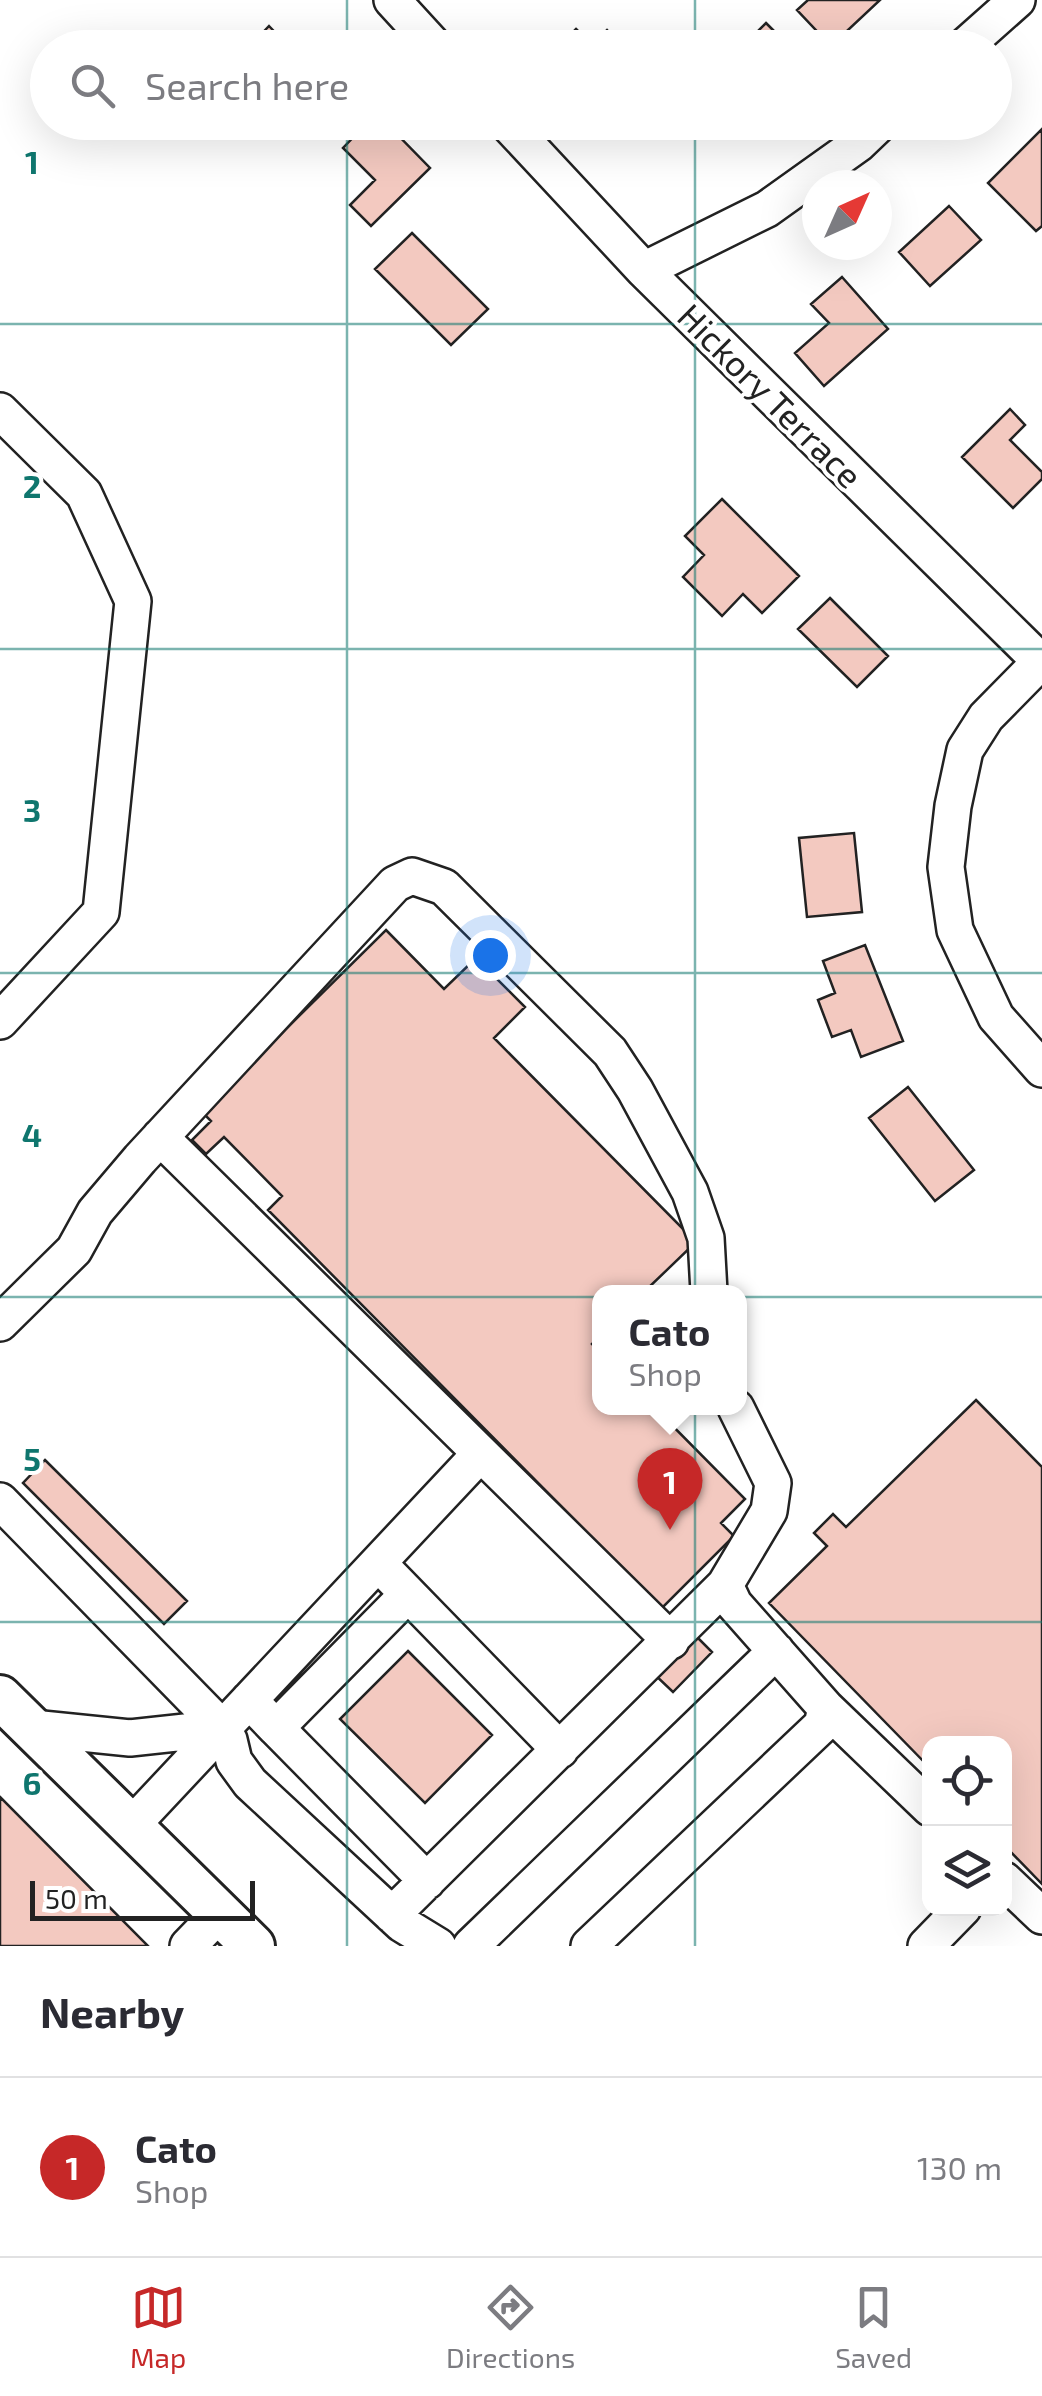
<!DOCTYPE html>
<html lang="en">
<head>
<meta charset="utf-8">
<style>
	:root { --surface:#fff; --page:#f7f7f7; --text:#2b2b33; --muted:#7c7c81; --line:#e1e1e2; --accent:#c62828 }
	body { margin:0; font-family:"Exo 2",sans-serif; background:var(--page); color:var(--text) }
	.controls { position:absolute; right:30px; bottom:30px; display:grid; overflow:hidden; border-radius:20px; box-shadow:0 10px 40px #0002 }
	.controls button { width:90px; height:90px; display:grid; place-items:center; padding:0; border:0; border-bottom:2px solid var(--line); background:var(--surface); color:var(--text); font:50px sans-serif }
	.compass { position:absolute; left:802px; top:170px; width:90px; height:90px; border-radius:50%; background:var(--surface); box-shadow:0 10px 40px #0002; rotate:45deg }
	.scale { position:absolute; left:30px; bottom:25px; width:225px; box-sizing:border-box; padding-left:10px; border:5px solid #222; border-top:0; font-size:28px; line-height:35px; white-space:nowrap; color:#222; -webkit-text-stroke:8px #fff; paint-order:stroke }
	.you { position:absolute; left:490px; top:955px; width:35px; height:35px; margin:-25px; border:8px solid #fff; border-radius:50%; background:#1a73e8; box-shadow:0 0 0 15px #1a73e833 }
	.badge { display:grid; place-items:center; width:65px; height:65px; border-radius:50%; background:var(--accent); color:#fff; font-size:32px; font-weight:700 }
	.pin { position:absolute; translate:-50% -82px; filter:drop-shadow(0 2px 5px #0008) }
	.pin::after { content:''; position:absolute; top:52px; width:35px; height:30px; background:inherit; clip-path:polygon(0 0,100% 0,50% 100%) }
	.popup { position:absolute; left:592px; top:1285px; width:155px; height:130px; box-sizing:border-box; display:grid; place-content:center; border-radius:20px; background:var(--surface); filter:drop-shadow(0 2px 8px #0005); font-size:32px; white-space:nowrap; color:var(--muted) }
	.popup b { font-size:38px; color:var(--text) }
	.popup::after { content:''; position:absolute; left:50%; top:100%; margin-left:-20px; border:20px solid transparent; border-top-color:var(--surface) }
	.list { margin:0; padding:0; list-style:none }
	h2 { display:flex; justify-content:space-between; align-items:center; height:130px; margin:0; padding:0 40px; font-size:42px }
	h2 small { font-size:32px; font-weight:400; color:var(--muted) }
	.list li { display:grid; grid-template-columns:65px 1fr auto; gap:30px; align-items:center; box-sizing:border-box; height:180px; padding:0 40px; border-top:2px solid var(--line) }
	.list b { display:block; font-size:38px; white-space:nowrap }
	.list p { margin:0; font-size:32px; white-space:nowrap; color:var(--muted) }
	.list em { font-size:32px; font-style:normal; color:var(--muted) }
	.icon { flex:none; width:55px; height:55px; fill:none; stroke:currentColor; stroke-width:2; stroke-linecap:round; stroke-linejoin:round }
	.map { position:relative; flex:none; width:1042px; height:1946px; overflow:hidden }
	.search { position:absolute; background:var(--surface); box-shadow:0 10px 40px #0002; left:30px; right:30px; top:30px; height:110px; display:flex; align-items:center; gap:25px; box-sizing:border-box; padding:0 35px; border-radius:55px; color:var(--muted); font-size:38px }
	.sheet { height:310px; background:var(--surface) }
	nav { display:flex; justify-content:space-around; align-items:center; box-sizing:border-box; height:140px; border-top:2px solid var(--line); background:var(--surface); font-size:28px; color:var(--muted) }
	nav a { display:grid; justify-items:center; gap:5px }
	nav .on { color:var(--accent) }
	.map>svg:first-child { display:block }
	.building { fill:#f3c9c0; stroke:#222; stroke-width:2.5 }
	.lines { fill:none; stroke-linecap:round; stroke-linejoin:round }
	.minor-casing { stroke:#222; stroke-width:40 }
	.major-casing { stroke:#222; stroke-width:48 }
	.minor { stroke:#fff; stroke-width:35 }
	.major { stroke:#fff; stroke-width:42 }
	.grid { fill:none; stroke:#0f766e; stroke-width:2.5; stroke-opacity:0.55 }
	.labels { text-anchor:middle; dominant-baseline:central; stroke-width:8; stroke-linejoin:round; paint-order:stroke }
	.street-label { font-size:35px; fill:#222; stroke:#fff }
	.grid-label { font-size:32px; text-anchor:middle; font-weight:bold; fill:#0f766e; stroke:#fff; stroke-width:8; stroke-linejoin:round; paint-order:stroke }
</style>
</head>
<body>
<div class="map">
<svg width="1042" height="1946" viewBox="0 0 1042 1946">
	<rect width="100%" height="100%" fill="#fff"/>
	<path class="building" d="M808,0H880L831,46L797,10Z
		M766,23L791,48H741Z
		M269,26L290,48H248Z
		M576,29L592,45L607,30L624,48H557Z
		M368,122H385L430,168L371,226L350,205L375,180L343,148Z
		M1042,129V226L1036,231L988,183Z
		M949,206L981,240L930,286L899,252Z
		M412,233L488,309L451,345L375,269Z
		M842,277L888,329L824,386L795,353L829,323L811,304Z
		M1010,409L1025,425L1010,440L1042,472V479L1013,508L962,457Z
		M722,499L799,576L762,613L743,594L722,616L683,577L704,555L685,536Z
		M830,598L888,656L857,687L798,629Z
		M854,833L862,912L807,917L799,838Z
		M386,930L444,989L476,958L525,1007L494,1038L696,1242L644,1292H600V1336L592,1344L600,1352V1408H655L745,1499L721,1523L734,1536L662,1608L268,1210L282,1196L224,1137L206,1154L192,1140L211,1121L202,1112Z
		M865,945L903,1041L861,1057L851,1030L832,1037L818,1000L835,993L823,961Z
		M908,1087L974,1170L935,1201L869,1118Z
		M976,1400L1042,1467V1884L1004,1845V1744H930V1768L769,1603L827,1546L814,1533L833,1514L846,1527Z
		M45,1460L187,1601L164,1624L23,1483Z
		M693,1633L712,1652L673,1692L653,1673Z
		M408,1651L492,1735L425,1803L340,1719Z
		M0,1797L148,1946H0Z"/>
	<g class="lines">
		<g class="minor-casing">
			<path id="minor" d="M392,0L436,48
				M963,48L1017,0
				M506,122L644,270L1040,661
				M644,270L767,209L858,144L881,122
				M0,411L84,494L133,601L101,912L0,1021
				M1042,660L986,717L965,750L953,806L946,867L955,930L996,1017L1042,1069
				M160,1137L671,1641
				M0,1323L74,1250L95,1212L140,1159L395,884L412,876L444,887L610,1052L635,1090L690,1192L706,1238L709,1292
				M0,1501L222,1728L229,1740L234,1761L250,1783L402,1924L438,1946
				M378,1563L560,1750
				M249,1700L276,1728L408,1594
				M826,1708L930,1808
				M32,1728L130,1738L222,1728
				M276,1728L427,1881
				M131,1826L480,1454
				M1004,1880L1042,1916
				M392,1915L725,1585
				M188,1946L220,1913
				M471,1946L776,1651
				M589,1946L822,1725L826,1708L734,1604L725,1585L769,1511L773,1483L736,1408
				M926,1946L963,1908"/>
		</g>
		<g class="major-casing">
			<path id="major" d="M0,1697L253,1946"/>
		</g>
		<use href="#minor" class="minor"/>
		<use href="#major" class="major"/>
	</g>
	<path class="grid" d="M347,0V48M695,0V48M347,122V1946M695,122V1946M0,324H1042M0,649H1042M0,973H1042M0,1297H1042M0,1622H1042"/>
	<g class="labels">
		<g class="street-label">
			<text transform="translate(771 395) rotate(45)">Hickory Terrace</text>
		</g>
	</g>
	<g class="grid-label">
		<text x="32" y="174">1</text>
		<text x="32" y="498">2</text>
		<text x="32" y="822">3</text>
		<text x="32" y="1147">4</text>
		<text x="32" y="1471">5</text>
		<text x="32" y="1795">6</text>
	</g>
</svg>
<div class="controls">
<button><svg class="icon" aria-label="locate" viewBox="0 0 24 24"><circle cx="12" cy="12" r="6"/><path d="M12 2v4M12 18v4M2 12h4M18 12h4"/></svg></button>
<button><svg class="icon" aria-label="layers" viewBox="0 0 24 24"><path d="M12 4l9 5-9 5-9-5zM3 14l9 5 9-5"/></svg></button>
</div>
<svg class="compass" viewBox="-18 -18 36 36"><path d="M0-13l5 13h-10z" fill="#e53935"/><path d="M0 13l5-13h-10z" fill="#7c7c81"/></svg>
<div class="scale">50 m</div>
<div class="you"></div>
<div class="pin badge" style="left:670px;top:1530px">1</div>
<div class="popup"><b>Cato</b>Shop</div>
<div class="search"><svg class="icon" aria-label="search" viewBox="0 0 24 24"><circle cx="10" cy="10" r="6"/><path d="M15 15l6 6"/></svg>Search here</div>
</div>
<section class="sheet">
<h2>Nearby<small></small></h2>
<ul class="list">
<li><span class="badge">1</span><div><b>Cato</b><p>Shop</p></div><em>130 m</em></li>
</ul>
</section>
<nav>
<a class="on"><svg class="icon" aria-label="map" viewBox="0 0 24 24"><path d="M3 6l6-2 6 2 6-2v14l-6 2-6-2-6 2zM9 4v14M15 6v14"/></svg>Map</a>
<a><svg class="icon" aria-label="directions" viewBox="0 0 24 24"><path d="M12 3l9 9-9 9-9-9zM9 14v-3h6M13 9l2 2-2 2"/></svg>Directions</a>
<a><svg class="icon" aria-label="saved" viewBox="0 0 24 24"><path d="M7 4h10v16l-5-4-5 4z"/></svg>Saved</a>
</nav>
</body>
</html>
